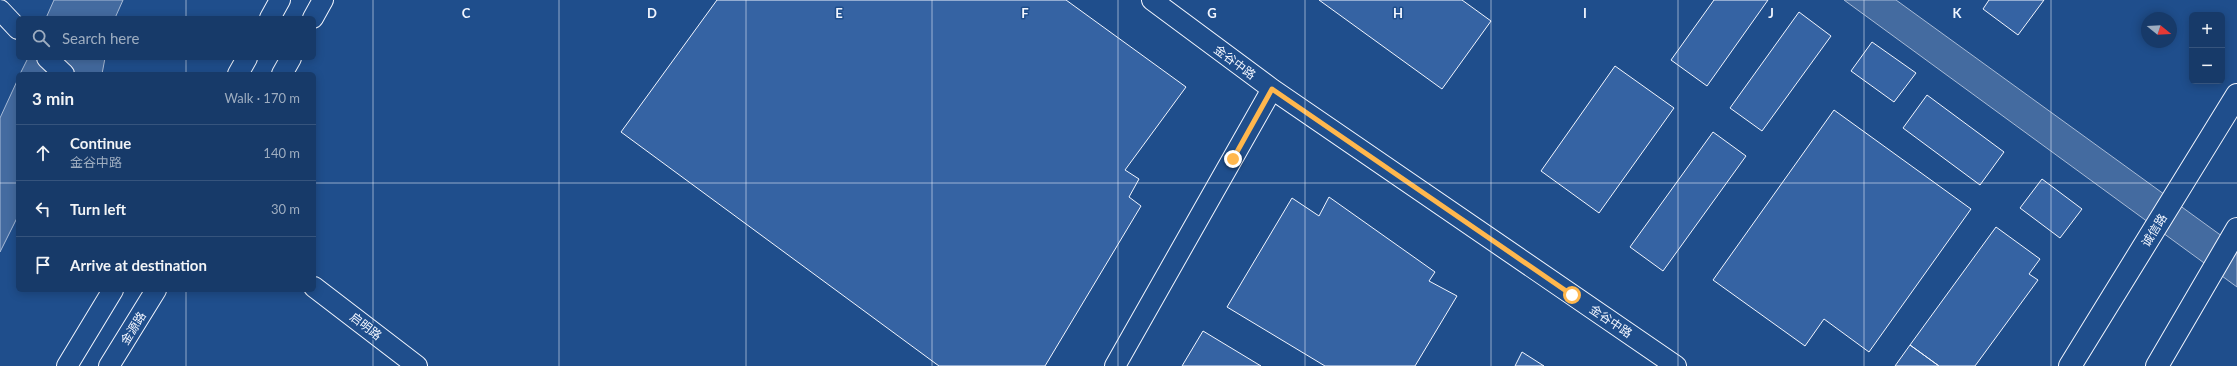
<!DOCTYPE html>
<html lang="en">
<head>
<meta charset="utf-8">
<style>
	:root { --surface:#173a69; --page:#20416f; --text:#f1f3f6; --muted:#9eadc0; --line:#36547d }
	body { margin:0; font-family:Lato,"Noto Sans SC",sans-serif; background:var(--page); color:var(--text) }
	.controls { position:absolute; right:12px; top:12px; display:grid; overflow:hidden; border-radius:6px; box-shadow:0 2px 10px #0003 }
	.controls button { width:36px; height:36px; display:grid; place-items:center; padding:0; border:0; border-bottom:1px solid var(--line); background:var(--surface); color:var(--text); font:20px sans-serif }
	.compass { position:absolute; left:2141px; top:12px; width:36px; height:36px; border-radius:50%; background:var(--surface); box-shadow:0 2px 10px #0003; rotate:108deg }
	.stop { position:absolute; width:12px; height:12px; margin:-9px; border:3px solid #ffb74d; border-radius:50%; background:#fff }
	.stop.end { background:#ffb74d; border-color:#fff; box-shadow:0 1px 4px #0008 }
	.list { margin:0; padding:0; list-style:none }
	h2 { display:flex; justify-content:space-between; align-items:center; height:52px; margin:0; padding:0 16px; font-size:17px }
	h2 small { font-size:13px; font-weight:400; color:var(--muted) }
	.list li { display:grid; grid-template-columns:26px 1fr auto; gap:12px; align-items:center; box-sizing:border-box; height:56px; padding:0 16px; border-top:1px solid var(--line) }
	.list b { display:block; font-size:15px; white-space:nowrap }
	.list p { margin:0; font-size:13px; white-space:nowrap; color:var(--muted) }
	.list em { font-size:13px; font-style:normal; color:var(--muted) }
	.icon { flex:none; width:22px; height:22px; fill:none; stroke:currentColor; stroke-width:2; stroke-linecap:round; stroke-linejoin:round }
	.map { position:relative; flex:none; width:2237px; height:366px; overflow:hidden }
	.search { position:absolute; background:var(--surface); box-shadow:0 2px 10px #0003; left:16px; top:16px; width:300px; height:44px; display:flex; align-items:center; gap:10px; box-sizing:border-box; padding:0 14px; border-radius:6px; color:var(--muted); font-size:15px }
	.panel { position:absolute; background:var(--surface); box-shadow:0 2px 10px #0003; left:16px; top:72px; width:300px; height:220px; border-radius:6px }
	.map>svg:first-child { display:block }
	.water { fill:#446ba0; stroke:#a8bbd7 }
	.building { fill:#3563a3; stroke:#f2f6ff }
	.lines { fill:none; stroke-linecap:round; stroke-linejoin:round }
	.minor-casing { stroke:#f2f6ff; stroke-width:22 }
	.major-casing { stroke:#f2f6ff; stroke-width:24 }
	.minor { stroke:#1f4e8c; stroke-width:20 }
	.major { stroke:#1f4e8c; stroke-width:22 }
	.route { stroke:#ffb74d; stroke-width:5 }
	.grid { fill:none; stroke:#f2f6ff; stroke-width:1; stroke-opacity:0.55 }
	.labels { text-anchor:middle; dominant-baseline:central; stroke-width:3; stroke-linejoin:round; paint-order:stroke }
	.street-label { font-size:12px; fill:#f2f6ff; stroke:#1f4e8c }
	.grid-label { font-size:13px; text-anchor:middle; font-weight:bold; fill:#f2f6ff; stroke:#1f4e8c; stroke-width:3; stroke-linejoin:round; paint-order:stroke }
</style>
</head>
<body>
<div class="map">
<svg width="2237" height="366" viewBox="0 0 2237 366">
	<rect width="100%" height="100%" fill="#1f4e8c"/>
	<path class="water" d="M54,0H123L115,18H46Z
		M1844,0H1896L2237,247V287Z
		M28,58H105L102,74H20Z
		M18,79V216L0,252V118Z"/>
	<path class="building" d="M717,0H1066L1186,87L1125,170L1139,179L1129,197L1141,206L1045,366H939L621,132Z
		M1319,0H1462L1491,21L1442,89Z
		M1714,0H1768L1707,86L1671,60Z
		M1989,0H2044L2018,35L1983,9Z
		M1799,12L1831,36L1762,131L1730,108Z
		M1872,42L1916,73L1894,102L1851,71Z
		M1615,66L1674,108L1599,213L1541,171Z
		M1927,95L2004,152L1980,185L1903,128Z
		M1834,110L1971,209L1869,352L1824,319L1805,346L1713,280Z
		M1713,132L1746,156L1663,271L1630,247Z
		M2042,179L2082,209L2060,238L2020,208Z
		M1329,197L1435,272L1429,281L1457,296L1415,366H1325L1227,307L1292,198L1319,216Z
		M1996,227L2040,259L2029,274L2038,280L1975,366H1939L1910,345Z
		M1203,331L1261,366H1182Z
		M1910,345L1939,366H1895Z
		M1522,352L1544,366H1515Z"/>
	<g class="lines">
		<g class="minor-casing">
			<path id="minor" d="M1152,0L1272,89L1676,366
				M0,10L18,29
				M270,18L280,0
				M313,18L323,0
				M47,58L64,74
				M238,74L247,58
				M282,74L291,58
				M314,287L417,366
				M67,366L113,290
				M109,366L156,290
				M1115,366L1272,89"/>
		</g>
		<g class="major-casing">
			<path id="major" d="M2070,366L2237,95
				M2157,366L2237,229"/>
		</g>
		<use href="#minor" class="minor"/>
		<use href="#major" class="major"/>
	</g>
	<g class="lines">
		<path class="route" d="M1233,159L1272,89L1572,295"/>
	</g>
	<path class="grid" d="M186,0V18M373,0V366M559,0V366M746,0V366M932,0V366M1118,0V366M1305,0V366M1491,0V366M1678,0V366M1864,0V366M2051,0V366M186,58V74M0,183H18M314,183H2237M186,290V366"/>
	<g class="labels">
		<g class="street-label">
			<text transform="translate(1235 62) rotate(37)">金谷中路</text>
			<text transform="translate(2154 230) rotate(-58)">诚信路</text>
			<text transform="translate(1611 321) rotate(34)">金谷中路</text>
			<text transform="translate(366 326) rotate(38)">启明路</text>
			<text transform="translate(133 328) rotate(-58)">金源路</text>
		</g>
	</g>
	<g class="grid-label">
		<text x="466" y="18">C</text>
		<text x="652" y="18">D</text>
		<text x="839" y="18">E</text>
		<text x="1025" y="18">F</text>
		<text x="1212" y="18">G</text>
		<text x="1398" y="18">H</text>
		<text x="1585" y="18">I</text>
		<text x="1771" y="18">J</text>
		<text x="1957" y="18">K</text>
	</g>
</svg>
<div class="controls">
<button>+</button>
<button>−</button>
</div>
<svg class="compass" viewBox="-18 -18 36 36"><path d="M0-13l5 13h-10z" fill="#e53935"/><path d="M0 13l5-13h-10z" fill="#9eadc0"/></svg>
<div class="stop" style="left:1572px;top:295px"></div>
<div class="stop end" style="left:1233px;top:159px"></div>
<div class="search"><svg class="icon" aria-label="search" viewBox="0 0 24 24"><circle cx="10" cy="10" r="6"/><path d="M15 15l6 6"/></svg>Search here</div>
<section class="panel">
<h2>3 min<small>Walk · 170 m</small></h2>
<ul class="list">
<li><svg class="icon" aria-label="ahead" viewBox="0 0 24 24"><path d="M12 20V5M6 11l6-6 6 6"/></svg><div><b>Continue</b><p>金谷中路</p></div><em>140 m</em></li>
<li><svg class="icon" aria-label="left" viewBox="0 0 24 24"><path d="M17 20v-9H6M10 6l-5 5 5 5"/></svg><div><b>Turn left</b></div><em>30 m</em></li>
<li><svg class="icon" aria-label="arrive" viewBox="0 0 24 24"><path d="M6 21V4h12l-3 4 3 4H6"/></svg><div><b>Arrive at destination</b></div></li>
</ul>
</section>
</div>
</body>
</html>
